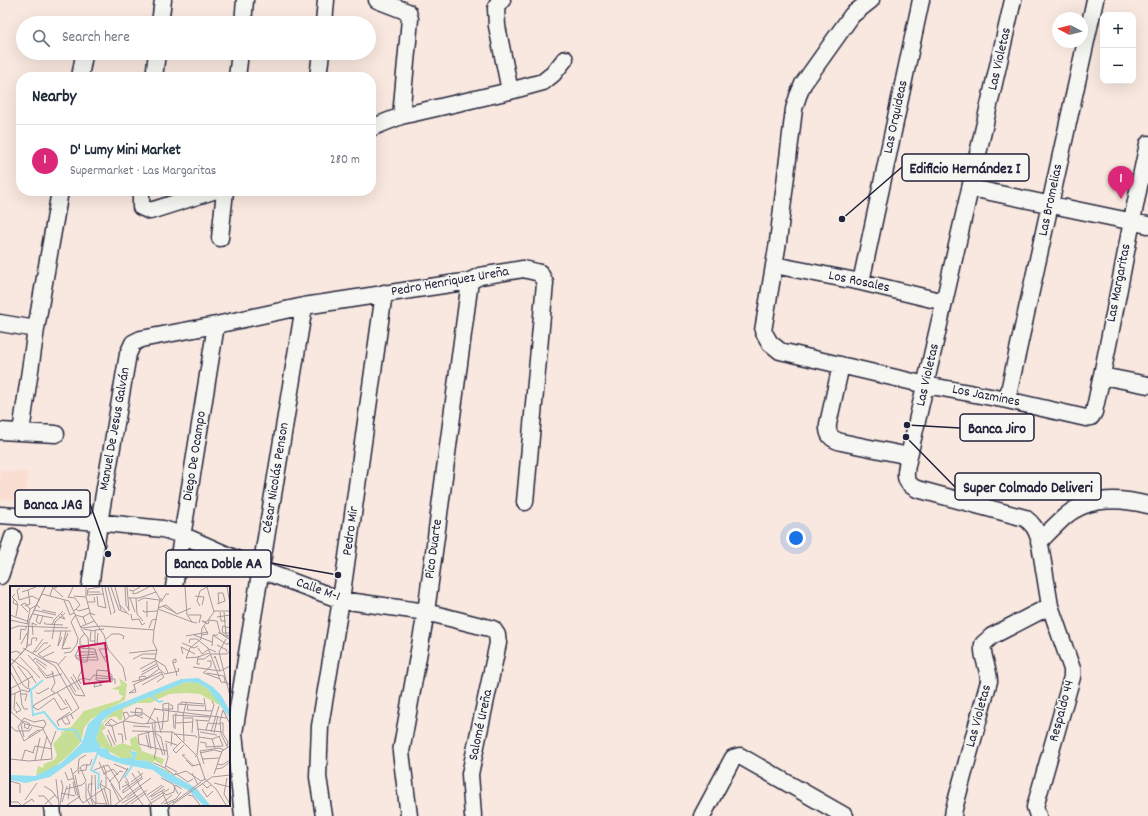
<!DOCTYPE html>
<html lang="en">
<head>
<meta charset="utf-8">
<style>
	:root { --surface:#fff; --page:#f6f6f7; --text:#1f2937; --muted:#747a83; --line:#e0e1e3; --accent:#db2777 }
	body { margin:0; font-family:Dekko,sans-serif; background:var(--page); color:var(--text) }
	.controls { position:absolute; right:12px; top:12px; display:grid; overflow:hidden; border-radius:8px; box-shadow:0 4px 16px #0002 }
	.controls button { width:36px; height:36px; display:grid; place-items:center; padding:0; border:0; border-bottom:1px solid var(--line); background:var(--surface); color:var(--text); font:20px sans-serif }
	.compass { position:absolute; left:1052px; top:12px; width:36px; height:36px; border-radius:50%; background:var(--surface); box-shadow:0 4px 16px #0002; rotate:277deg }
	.you { position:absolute; left:796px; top:538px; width:14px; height:14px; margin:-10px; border:3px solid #fff; border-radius:50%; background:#1a73e8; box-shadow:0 0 0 6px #1a73e833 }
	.badge { display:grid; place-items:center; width:26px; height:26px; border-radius:50%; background:var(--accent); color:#fff; font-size:13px; font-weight:700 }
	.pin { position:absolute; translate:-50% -33px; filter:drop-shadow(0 1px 2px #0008) }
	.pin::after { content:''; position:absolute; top:21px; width:14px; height:12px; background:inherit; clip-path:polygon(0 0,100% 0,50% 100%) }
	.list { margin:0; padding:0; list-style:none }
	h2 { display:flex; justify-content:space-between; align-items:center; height:52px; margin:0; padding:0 16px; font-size:17px }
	h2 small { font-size:13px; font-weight:400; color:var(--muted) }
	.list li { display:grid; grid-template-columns:26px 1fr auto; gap:12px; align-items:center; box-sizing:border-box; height:72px; padding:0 16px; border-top:1px solid var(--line) }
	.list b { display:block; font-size:15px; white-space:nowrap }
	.list p { margin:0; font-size:13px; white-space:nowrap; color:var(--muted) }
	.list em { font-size:13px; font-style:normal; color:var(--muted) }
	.icon { flex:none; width:22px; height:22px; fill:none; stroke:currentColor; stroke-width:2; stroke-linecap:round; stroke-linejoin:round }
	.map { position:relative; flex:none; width:1148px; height:816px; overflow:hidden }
	.search { position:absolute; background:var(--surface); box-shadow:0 4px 16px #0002; left:16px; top:16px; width:360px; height:44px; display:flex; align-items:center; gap:10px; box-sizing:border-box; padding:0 14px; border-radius:22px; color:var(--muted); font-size:15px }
	.panel { position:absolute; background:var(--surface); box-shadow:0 4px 16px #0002; left:16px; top:72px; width:360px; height:124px; border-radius:16px }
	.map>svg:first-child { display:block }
	.built { fill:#fbded2 }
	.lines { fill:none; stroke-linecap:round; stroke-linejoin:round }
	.minor-casing { stroke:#22223b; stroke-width:19 }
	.minor { stroke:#f6f6f2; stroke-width:16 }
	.labels { text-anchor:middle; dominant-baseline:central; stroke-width:3; stroke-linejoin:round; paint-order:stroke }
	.street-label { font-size:14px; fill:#22223b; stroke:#f6f6f2 }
	.inset-river { fill:none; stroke:#91dff1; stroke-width:2 }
	.inset-road { fill:none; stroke:#a3999d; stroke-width:1 }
	.view { fill:#c2185b; fill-opacity:0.15; stroke:#c2185b; stroke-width:2 }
	.inset-edge { fill:none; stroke:#22223b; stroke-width:2 }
	.leader { fill:none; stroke:#22223b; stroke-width:1.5 }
	.callout-dot { fill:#22223b; stroke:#f6f6f2; stroke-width:1.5 }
	.callout { fill:#f6f6f2; stroke:#22223b; stroke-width:1.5 }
	.callout-label { font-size:15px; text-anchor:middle; font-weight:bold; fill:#22223b }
</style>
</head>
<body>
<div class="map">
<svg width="1148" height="816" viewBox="0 0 1148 816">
	<rect width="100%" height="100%" fill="#f9e8df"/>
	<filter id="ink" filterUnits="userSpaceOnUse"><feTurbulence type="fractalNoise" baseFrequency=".025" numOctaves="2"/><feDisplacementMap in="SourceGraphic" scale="8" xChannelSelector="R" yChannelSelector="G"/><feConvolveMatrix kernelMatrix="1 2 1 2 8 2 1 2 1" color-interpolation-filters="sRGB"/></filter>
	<g filter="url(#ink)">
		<path class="built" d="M0,471L28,472L26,501L0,499Z"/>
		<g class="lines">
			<g class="minor-casing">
				<path id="minor" d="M377,0L408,12L410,19L401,116
					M502,0L498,3L496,8L497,26L510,91
					M871,0L852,15L803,84L798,96L794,109L778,242L763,331L770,343L780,351L926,385L1007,400L1086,418L1091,417L1094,412C1114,323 1128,233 1148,144
					M160,23L163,0
					M243,23L245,0
					M324,23L326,0
					M80,77L84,55
					M154,77L157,53
					M237,77L240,53
					M318,77L321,53
					M371,128L401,116L510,91L543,82L553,74L565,59
					M971,188L1148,225
					M141,191V207L150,211L213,191
					M220,238L225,191
					M774,265L861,282L944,302
					M861,282L921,0
					M0,323L36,329
					M841,365L828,424C827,435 831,439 841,442L909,456
					M1102,376L1148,385
					M1007,400L1095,0
					M0,431L56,434
					M21,432L36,329L60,191
					M0,515L86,521L163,529L182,535L261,570L341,600L426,612L493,629L497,635L498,643L470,774L473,816
					M1039,542C1048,533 1058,522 1068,514C1092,496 1121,498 1148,505
					M0,576L13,537
					M90,587L99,523L128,354L133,343L141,339L216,325L304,306L470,281L480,276L523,269L540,273L545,283L525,502
					M174,587L216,325
					M52,805L53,816
					M160,805L161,816
					M243,816L234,733L304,306
					M324,816L318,777L320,726L341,600L384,293
					M409,816L401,752L426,612L470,281
					M702,816L733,758L740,756L845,816
					M953,816L954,809L989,681C989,668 981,656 983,644L992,636L1050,606L1039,538C1036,529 1033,524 1025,518L917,489C901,482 906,471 909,456L1013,0
					M1038,816L1035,807L1072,677V669L1050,606"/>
			</g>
			<use href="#minor" class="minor"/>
		</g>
	</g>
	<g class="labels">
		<g class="street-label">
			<text transform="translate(1000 59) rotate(-77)">Las Violetas</text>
			<text transform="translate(896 117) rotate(-78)">Las Orquideas</text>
			<text transform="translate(1051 200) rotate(-78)">Las Bromelias</text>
			<text transform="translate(450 282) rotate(-10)">Pedro Henriquez Ureña</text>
			<text transform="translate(859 282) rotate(12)">Los Rosales</text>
			<text transform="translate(1119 283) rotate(-79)">Las Margaritas</text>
			<text transform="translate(928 375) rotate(-77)">Las Violetas</text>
			<text transform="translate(986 396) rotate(11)">Los Jazmines</text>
			<text transform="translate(115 429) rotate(-80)">Manuel De Jesus Galván</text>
			<text transform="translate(195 456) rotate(-81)">Diego De Ocampo</text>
			<text transform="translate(276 478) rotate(-81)">César Nicolás Penson</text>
			<text transform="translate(351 531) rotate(-82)">Pedro Mir</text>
			<text transform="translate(434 549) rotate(-82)">Pico Duarte</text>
			<text transform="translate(318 590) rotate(20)">Calle M-1</text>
			<text transform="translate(1062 711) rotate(-75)">Respaldo 44</text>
			<text transform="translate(979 716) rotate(-75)">Las Violetas</text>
			<text transform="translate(481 725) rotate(-78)">Salomé Ureña</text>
		</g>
	</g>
	<g transform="translate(10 586)">
		<rect width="220" height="220" fill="#f9e8df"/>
		<path d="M109,92L117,98L115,114L81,133L74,142L71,156L60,168L42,183L26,189L28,180L33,182L34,178L44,174L47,169L43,158L52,148L51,145L55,147L52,143L61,141L74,125L110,114L113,110L109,108V104L102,103L111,99ZM176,96L188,97L198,103L209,115L220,134L211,120L190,108L176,107L159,108L140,117H127L113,123L112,134H109L106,130L99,132L93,138L96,142L92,145L100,159L103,161L112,157L121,160L120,153L126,150L132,165L154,173L152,179L144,174L143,179L159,185L161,189L150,184L138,175L125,174L127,166L122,164L120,166L123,172H111L88,159L86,154L89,141L102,126Z" fill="#c7df95"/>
		<path d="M188,92L203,101L211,109L220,125V132L198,103L188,97L176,96L103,126L92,135L86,153L91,162L98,163L100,168L110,172H123L120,165L127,166L125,174L138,175L186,202L200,219H193L178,204L156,194L143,184L112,178L91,171L86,166L73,167L40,191L16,197L0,194V189L25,190L51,177L72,157L78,138L92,125L171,93Z" fill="#91dff1"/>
		<path class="inset-river" d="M33,94L21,104L23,129L34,126L48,143L65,144L72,156M141,110L149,116L153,115M88,166L81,184L89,188L88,203M114,192L122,180"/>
		<path class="inset-road" d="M42,1L53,11M76,1V11L81,30L94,49L98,63L113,81L116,95M90,1L78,3L77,9L94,8M95,1L101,29M98,1L105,26L103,27M101,1L109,24L117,27M105,1L111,24M115,1L116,19L119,24M117,1L119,25M143,1L150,13L144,44M175,1L177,29H191L189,37M217,1L220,18M10,2L7,4L9,14L22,10L30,14M119,4L123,5L130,1M123,5V8L127,7L139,1M12,6L26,1M77,6H90M32,8L59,15L71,42L91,40L144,44M40,10L42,3L47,1M64,10L76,11M87,10L88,20L96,22L92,1M185,10L194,11L192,19M58,11L65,12L70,19L64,25M58,12L63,1M118,12H129L146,6M120,12L125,26M126,12L127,28L133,35M151,12V16L156,8H159M4,13L3,17L7,19V16L2,11L5,8M54,14L60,29L64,27M128,15L134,12L149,14M137,15V31M77,16H85L84,11M207,18L215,15L213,7H208L209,18M110,19L119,29M15,20L20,18L18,4M153,20L166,27M190,20L187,15L190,5L197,1M148,22L156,19L167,28L181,22M66,23L69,25L79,22M148,23L182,36M24,24L46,29M32,24L46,27M133,24L134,26L147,25M204,25H219M18,26L11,19L15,17L20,23M210,26L211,35H216M214,26L216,49L220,50M23,28L43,32M121,28L122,34L129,33L132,39L135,37M0,29L17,35M28,29L26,35L30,38L33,30M65,29L73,31L76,38M6,30L8,18M178,30L182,36L187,37M49,31L55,33L51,28M73,31L80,27L85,29M207,31L220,29M0,34L18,38M198,34L207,35L210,47H208M34,36L35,38L53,39M196,36L192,35L198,38L199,35M17,38L20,23L27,19L30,22M42,39L44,34L53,25M70,41L84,35M139,42L142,34L147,33M220,42L213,40L212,44L213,47H220M0,43L8,40L58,42M73,43L85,45M144,44L143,56L147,64L145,73M34,45H61M51,45L48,60L52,51M56,45L52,63L61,62M81,45L80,55H85M88,47L87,57L92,58M74,48L70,53V59L78,60M23,49L22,37L27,39M184,49L202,56M191,49L198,48L194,40M203,49L216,58H219L220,54M176,50L198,46M220,52L210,47L220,54M42,53L45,36L55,27M96,53L102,48H109L114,50L113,53M216,53L209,66L217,98H220M10,54L11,43L15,44L17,40M172,57L184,62L188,60M179,57L180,53H187L198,62L211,96L218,97M11,58L17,47M18,59H21L22,52H27L26,55M41,59L28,68L36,74L47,77L66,106M207,59L217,64L216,66M53,60L58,47M85,60V44L94,43M202,60L203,49H208M13,62L45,80L69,122L61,128L63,133M69,62L85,63L88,74H68L65,70ZM188,62L192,68L199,63L206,66M24,65L26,66L34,57H38M69,66H86M0,67L6,65L12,68M54,67L61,66L67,58L68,52L61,36L65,30M119,67L147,64M22,68L33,53M173,68L171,61L185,68M18,69L37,90L44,87M65,70L87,68M10,71L30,92M33,71L44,66M93,71H97L96,63M189,71L176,72L180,62L191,53L192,42L204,26L197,1M0,72L18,85L26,97M66,72L87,71M131,72L145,73M204,72L205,70L210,85M123,73L133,68H146M145,73L149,83L155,88L169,85L168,82M188,73H194L201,68H217L220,64M145,74L155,80L158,87M23,75L25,72L37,80M26,75L36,83M70,76H77L79,65L78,52L71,43M96,76L89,63H98M163,77L166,76V73L163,74V77L165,83L166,85L167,90M190,78H187L188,71L199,67M2,79L13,99L18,103L19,95L8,80M48,79L56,70M0,80L17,61L19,35L35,1M0,80L17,61L19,35L35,1M183,81L210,85L220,80M28,82L36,92L52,88M130,83L145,75M87,84L98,85L102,89V96L86,94ZM0,85L10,103L12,119L14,123H18M42,85L45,97L41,104L45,107M132,86L146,78M193,87L201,80V75H197M194,87L210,93M197,87L214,90L215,96M131,89L147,80M61,91L69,104M87,92L105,93V98M130,95L129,91L135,90L137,93M122,96L137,92L149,83M87,97H85L84,101L92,99L89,97M71,98L68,92L72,84M217,98L220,110M59,99L65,109L75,110L63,88M123,99L151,86L154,91L147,96M124,99L126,106L119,107L125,103M132,99L152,88M0,103L23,90M1,103V126L15,138L34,142M26,106L28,108L39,102M47,106L56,119M5,107L4,123L7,126M11,108H17L15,115M43,108L24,119L23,121L28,124L44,112M1,109L12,104L19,106L20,102M42,109L73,92L80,94L84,89L102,91M44,112L51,124L58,121M194,112L196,125M55,113L62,125M6,116L11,124L6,127M171,119V116L194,118M178,119L177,124L202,125M144,123L217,132M153,123H163L162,119H160M213,124L210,135L211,148L218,162M213,124L220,138M120,126L133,127L146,136M168,126V118L194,120M147,131L151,147M14,132L24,136L34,134L36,138L33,143L14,155L8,141ZM173,132H183L182,147M52,133L55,138H58L60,137L56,130M48,134L60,126M115,134L113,127L117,126L119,130M185,134L199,135L204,119L202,115M113,135L116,154M114,135L120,130H122L125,129H132V123L126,122L125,129L133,132M97,136L102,140L106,156M142,137L146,165L144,172L146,173M145,137V148L153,169M166,137L183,136M210,137H213V148L218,156L217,160M137,138L145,122L147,124M0,140L6,145H19L22,141M49,140L47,135L61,128M102,140L114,135L133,138L158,135L159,117L153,118V126M102,140L95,139L101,133L107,137M123,140L140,141M164,142L163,129L200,131M165,143L166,127M187,143L212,146M98,144L105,159M152,144L154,126M196,144L198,137L210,138M122,145L163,146L187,170L195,193L206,203L216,219M138,146L141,163M140,146L128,149L129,158L157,165M190,146L207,149M201,146L209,120M145,147L151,151L155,169M204,147L208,130M108,148H112L113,157M164,148L186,150L187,152M97,149L102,160M136,149L139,162M14,151L11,139L14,135L20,138L18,143L14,141L15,138M18,151L28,144L30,145M189,151L202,153M155,155L167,159M171,156L163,164L166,167L174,159M174,156L173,130L176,117M190,156L196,157V161L213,160L209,150M156,157L158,171L155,182L164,189L176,185L191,195L196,193M41,159L46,145M161,160L162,146M205,162L202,153L210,150M23,166L25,160L42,163M190,167L204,164L212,166M175,169H172L184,180M185,171L187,169L189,151L187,134M0,173L19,175L42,173L41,159L33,143M192,173L209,172M12,174L15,164L24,167M25,174L30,152M31,174L37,150M176,174L182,180L191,178M89,176L95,189M144,177L155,182M104,178L118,184M194,178L190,165L209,162L214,164M207,178L212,179L220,174M93,179L96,186V201M156,180L167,186M61,182L68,210L73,217L96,201M68,183L69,173L76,169M206,183L212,182L220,176M84,184L98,179L109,197M55,186L58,194L64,192M122,187L142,219M165,187L178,196L183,193M182,187L188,199M63,188L73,179H80L82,173M69,188L68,185L76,184L77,178M93,188L103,183L108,189M204,188L212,165L220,160M65,189L70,213M82,189L81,211L86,219M85,189L86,217M97,191L112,213M151,192L163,198L168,208M217,192L214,208L220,218M46,193L49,219M92,194L90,199L97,219M0,195L10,198V207M115,195L133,219M63,196L66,209M99,196L110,185L113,186M121,196L133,187M76,197V212L80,219M192,197L197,202L201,199M204,197L220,201M83,198H79L78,204L83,219M90,198L100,204L101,219M101,198L110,216M34,200L42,205L48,213M112,201L119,198L116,192M94,202L99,219M56,203L72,199L76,195L70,181M192,203L197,211L203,205M110,204L109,197L118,182M152,205L158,219L164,215M51,207L65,210M113,207V204L132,191L128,185M113,207L133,192M154,207L156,209L164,206L165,199L172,203M137,209L152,199M178,209L183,210L190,219M28,210H34L42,219M115,211L141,192M139,211L154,200M141,211L155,203M117,212L132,201M58,213L60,198M15,214L27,197M141,214L159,203M0,216H8L11,219M52,216L57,200M85,217L97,218M112,217L126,209M163,217L191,196M35,218L45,209M121,218L136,207M151,218L162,209M154,218L166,213L171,206M13,219L22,213L24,216M50,219L53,201L51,194M57,219L69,211M105,219L116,211M115,219L137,204M138,219L154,209M162,219L202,191L220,189"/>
		<path class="view" d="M95,57L100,95L74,98L69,61Z"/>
		<rect width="220" height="220" class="inset-edge"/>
	</g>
	<path class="leader" d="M842 219L902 167M907 425L960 428M906 437L955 487M108 554L90 504M338 575L271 563"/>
	<g class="callout-dot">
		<circle cx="842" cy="219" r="4"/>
		<circle cx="907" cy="425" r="4"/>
		<circle cx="906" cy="437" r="4"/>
		<circle cx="108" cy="554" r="4"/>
		<circle cx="338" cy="575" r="4"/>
	</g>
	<g class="callout">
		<rect x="902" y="154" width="127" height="27" rx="4"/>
		<rect x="960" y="414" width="74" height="27" rx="4"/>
		<rect x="955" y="473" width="146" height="27" rx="4"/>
		<rect x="15" y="490" width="75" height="27" rx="4"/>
		<rect x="166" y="550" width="105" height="27" rx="4"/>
	</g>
	<g class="callout-label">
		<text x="965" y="173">Edificio Hernández I</text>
		<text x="997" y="433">Banca Jiro</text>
		<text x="1028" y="492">Super Colmado Deliveri</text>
		<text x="53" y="509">Banca JAG</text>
		<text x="218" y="568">Banca Doble AA</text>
	</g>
</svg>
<div class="controls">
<button>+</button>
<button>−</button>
</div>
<svg class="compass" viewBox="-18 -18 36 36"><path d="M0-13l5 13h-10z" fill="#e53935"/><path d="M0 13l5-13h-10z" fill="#747a83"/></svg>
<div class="you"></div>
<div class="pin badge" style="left:1121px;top:199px">1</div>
<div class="search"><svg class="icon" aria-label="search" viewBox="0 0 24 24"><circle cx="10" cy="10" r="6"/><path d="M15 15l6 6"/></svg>Search here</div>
<section class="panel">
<h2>Nearby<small></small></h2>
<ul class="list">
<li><span class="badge">1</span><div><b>D' Lumy Mini Market</b><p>Supermarket · Las Margaritas</p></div><em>280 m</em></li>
</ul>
</section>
</div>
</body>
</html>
